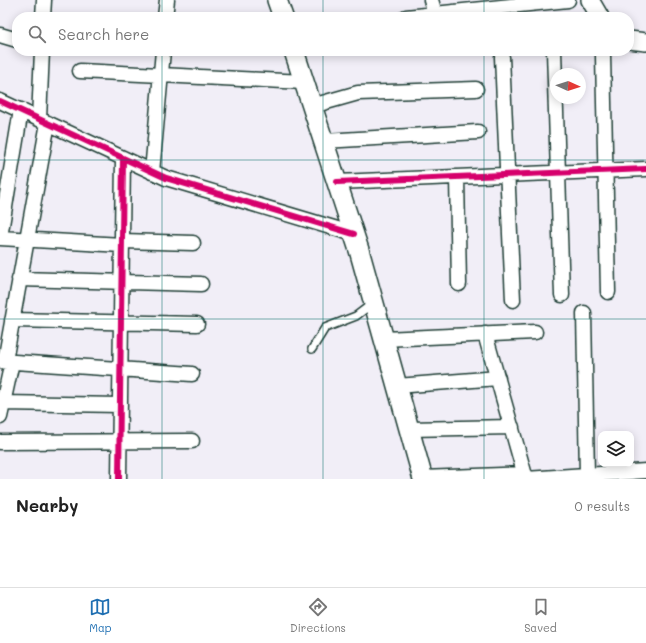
<!DOCTYPE html>
<html lang="en">
<head>
<meta charset="utf-8">
<style>
	:root { --surface:#fff; --page:#f6f6f6; --text:#222; --muted:#767676; --line:#e0e0e0; --accent:#1f6fb2 }
	body { margin:0; font-family:Mali,sans-serif; background:var(--page); color:var(--text) }
	.controls { position:absolute; right:12px; bottom:12px; display:grid; overflow:hidden; border-radius:8px; box-shadow:0 2px 10px #0003 }
	.controls button { width:36px; height:36px; display:grid; place-items:center; padding:0; border:0; border-bottom:1px solid var(--line); background:var(--surface); color:var(--text); font:20px sans-serif }
	.compass { position:absolute; left:550px; top:68px; width:36px; height:36px; border-radius:50%; background:var(--surface); box-shadow:0 2px 10px #0003; rotate:93deg }
	.list { margin:0; padding:0; list-style:none }
	h2 { display:flex; justify-content:space-between; align-items:center; height:52px; margin:0; padding:0 16px; font-size:17px }
	h2 small { font-size:13px; font-weight:400; color:var(--muted) }
	.icon { flex:none; width:22px; height:22px; fill:none; stroke:currentColor; stroke-width:2; stroke-linecap:round; stroke-linejoin:round }
	.map { position:relative; flex:none; width:646px; height:479px; overflow:hidden }
	.search { position:absolute; background:var(--surface); box-shadow:0 2px 10px #0003; left:12px; right:12px; top:12px; height:44px; display:flex; align-items:center; gap:10px; box-sizing:border-box; padding:0 14px; border-radius:16px; color:var(--muted); font-size:15px }
	.sheet { height:108px; background:var(--surface) }
	nav { display:flex; justify-content:space-around; align-items:center; box-sizing:border-box; height:56px; border-top:1px solid var(--line); background:var(--surface); font-size:11px; color:var(--muted) }
	nav a { display:grid; justify-items:center; gap:2px }
	nav .on { color:var(--accent) }
	.map>svg:first-child { display:block }
	.lines { fill:none; stroke-linecap:round; stroke-linejoin:round }
	.service-casing { stroke:#1f3d34; stroke-width:10 }
	.minor-casing { stroke:#1f3d34; stroke-width:17 }
	.tertiary-casing { stroke:#1f3d34; stroke-width:20 }
	.secondary-casing { stroke:#1f3d34; stroke-width:22 }
	.service { stroke:#fff; stroke-width:7 }
	.minor { stroke:#fff; stroke-width:14 }
	.tertiary { stroke:#fff; stroke-width:17 }
	.secondary { stroke:#fff; stroke-width:19 }
	.cycleway-casing { stroke:#fff; stroke-width:8 }
	.cycleway { stroke:#d6006c; stroke-width:6 }
	.grid { fill:none; stroke:#0f766e; stroke-width:1; stroke-opacity:0.55 }
</style>
</head>
<body>
<div class="map">
<svg width="646" height="479" viewBox="0 0 646 479">
	<rect width="100%" height="100%" fill="#f1eef7"/>
	<filter id="ink" filterUnits="userSpaceOnUse"><feTurbulence type="fractalNoise" baseFrequency=".025" numOctaves="2"/><feDisplacementMap in="SourceGraphic" scale="8" xChannelSelector="R" yChannelSelector="G"/><feConvolveMatrix kernelMatrix="1 2 1 2 8 2 1 2 1" color-interpolation-filters="sRGB"/></filter>
	<g filter="url(#ink)">
		<g class="lines">
			<g class="service-casing">
				<path id="service" d="M312,349L325,328L356,316L373,303"/>
			</g>
			<g class="minor-casing">
				<path id="minor" d="M431,0L435,14
					M43,17L44,0
					M165,17L167,0
					M406,17L568,0
					M0,35L17,40
					M554,51L562,295
					M603,55L608,292
					M502,57L513,300
					M80,71L304,82
					M0,101L166,178L354,234
					M312,106L358,93L476,89
					M39,119L42,51
					M324,141L478,132
					M152,172L163,51
					M457,177L459,284
					M337,182L646,169
					M0,237L21,110
					M0,238L122,245
					M122,241L193,243
					M19,279L201,284
					M584,313L587,475
					M12,320L197,324
					M485,334L526,479
					M384,339L535,332
					M0,361L192,374
					M5,361L48,123
					M397,386L498,378
					M3,403L120,405
					M0,417L12,362
					M409,429L512,427
					M0,442L192,441
					M422,478L525,474
					M119,479L123,158
					M526,479L646,471"/>
			</g>
			<g class="tertiary-casing">
				<path id="tertiary" d="M590,0L600,17
					M629,40L646,42"/>
			</g>
			<g class="secondary-casing">
				<path id="secondary" d="M277,0L283,17
					M294,51L359,250L423,479"/>
			</g>
			<use href="#service" class="service"/>
			<use href="#minor" class="minor"/>
			<use href="#tertiary" class="tertiary"/>
			<use href="#secondary" class="secondary"/>
			<g class="cycleway-casing">
				<path id="cycleway" d="M0,101L166,178L354,234
					M337,182L646,169
					M119,479L123,158"/>
			</g>
			<use href="#cycleway" class="cycleway"/>
		</g>
	</g>
	<path class="grid" d="M162,0V17M323,0V17M484,0V17M162,51V479M323,51V479M484,51V479M0,160H646M0,319H646"/>
</svg>
<div class="controls">
<button><svg class="icon" aria-label="layers" viewBox="0 0 24 24"><path d="M12 4l9 5-9 5-9-5zM3 14l9 5 9-5"/></svg></button>
</div>
<svg class="compass" viewBox="-18 -18 36 36"><path d="M0-13l5 13h-10z" fill="#e53935"/><path d="M0 13l5-13h-10z" fill="#767676"/></svg>
<div class="search"><svg class="icon" aria-label="search" viewBox="0 0 24 24"><circle cx="10" cy="10" r="6"/><path d="M15 15l6 6"/></svg>Search here</div>
</div>
<section class="sheet">
<h2>Nearby<small>0 results</small></h2>
<ul class="list">
</ul>
</section>
<nav>
<a class="on"><svg class="icon" aria-label="map" viewBox="0 0 24 24"><path d="M3 6l6-2 6 2 6-2v14l-6 2-6-2-6 2zM9 4v14M15 6v14"/></svg>Map</a>
<a><svg class="icon" aria-label="directions" viewBox="0 0 24 24"><path d="M12 3l9 9-9 9-9-9zM9 14v-3h6M13 9l2 2-2 2"/></svg>Directions</a>
<a><svg class="icon" aria-label="saved" viewBox="0 0 24 24"><path d="M7 4h10v16l-5-4-5 4z"/></svg>Saved</a>
</nav>
</body>
</html>
